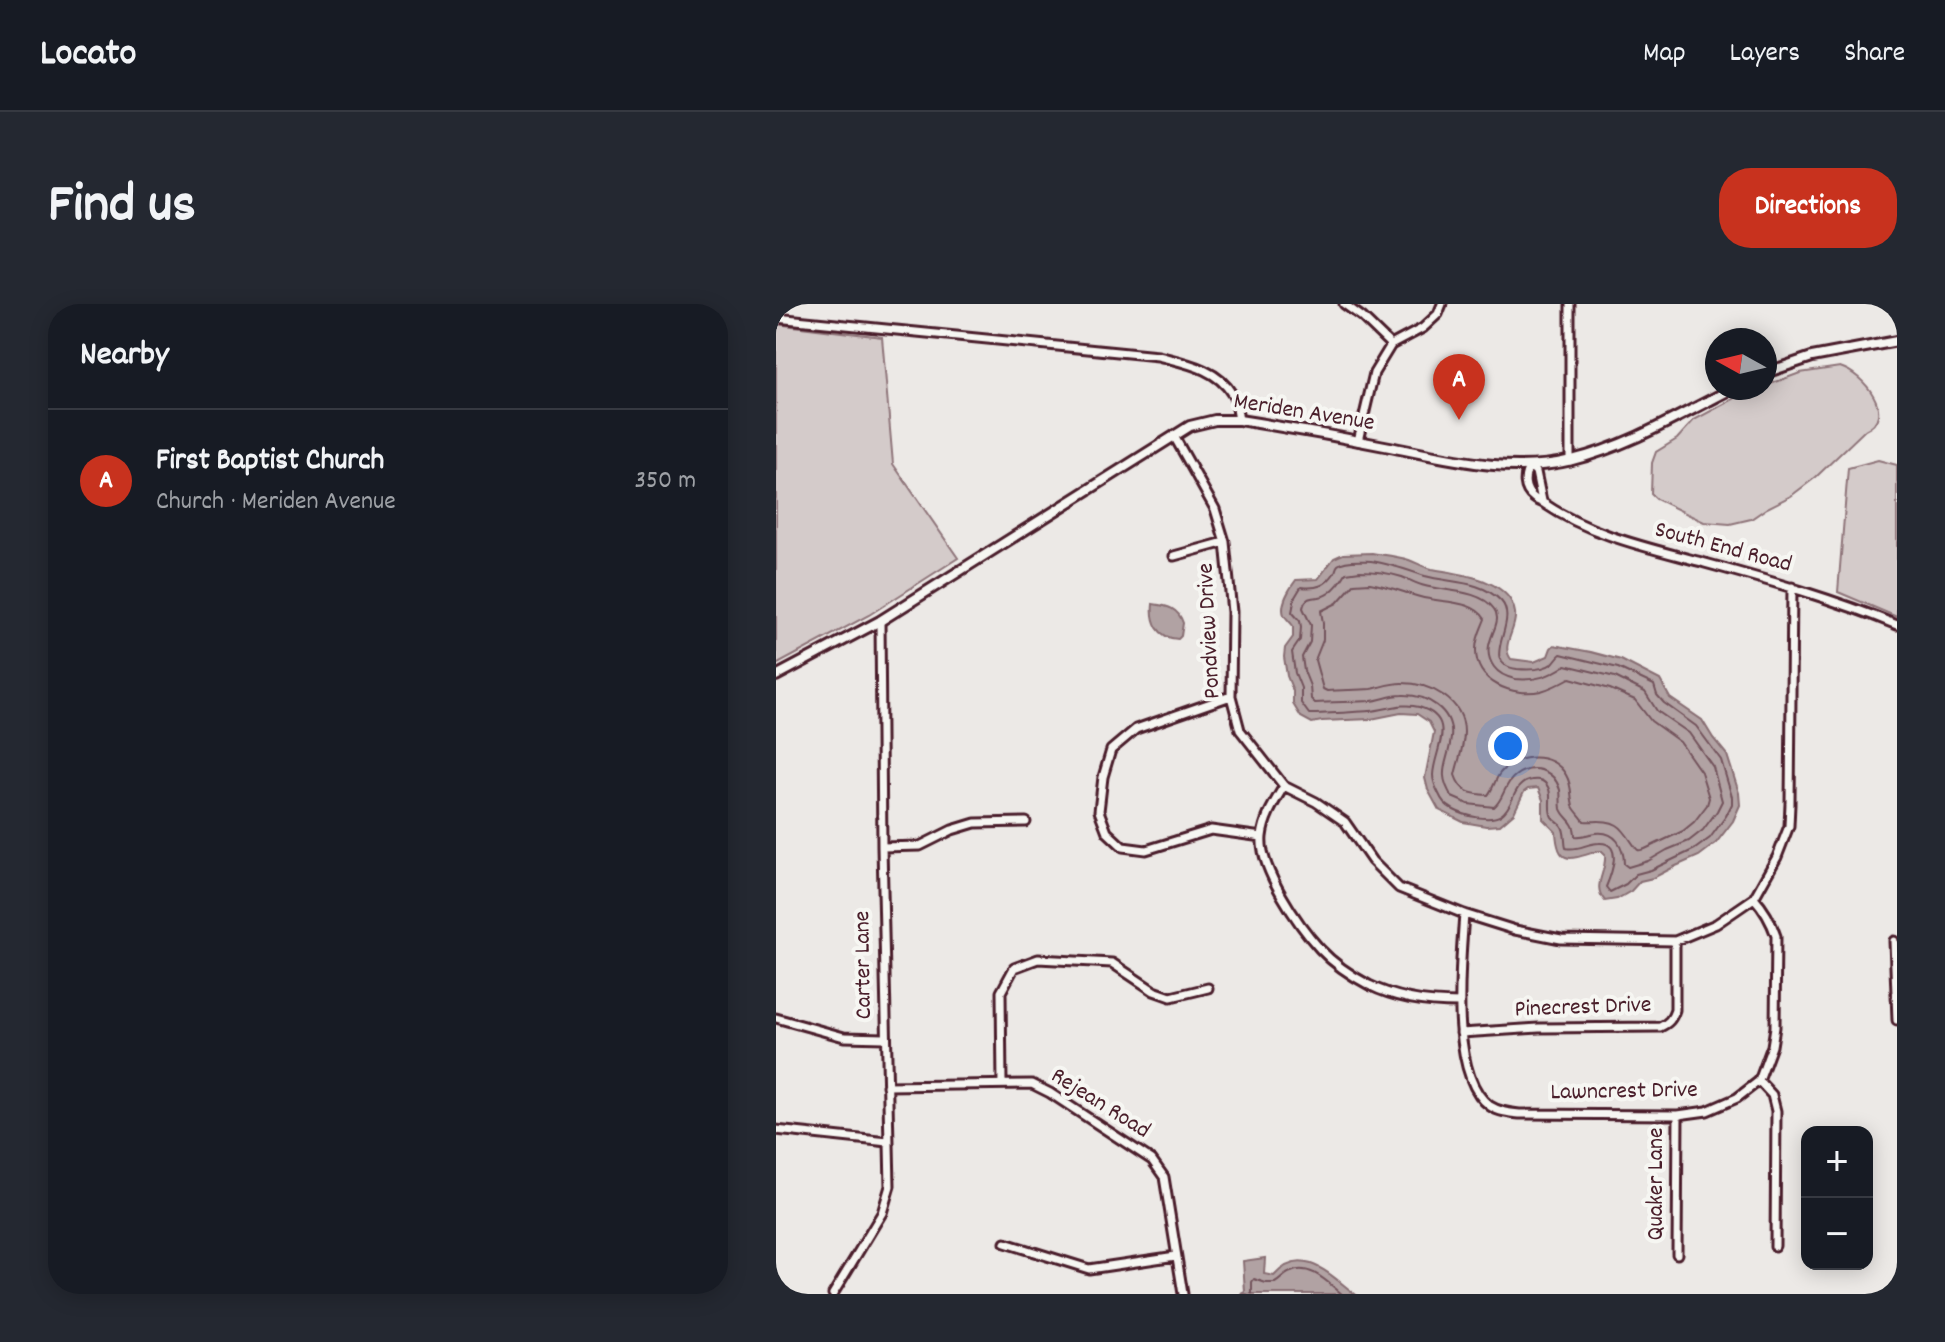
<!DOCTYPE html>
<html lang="en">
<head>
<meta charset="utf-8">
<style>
	:root { --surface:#171b24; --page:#242831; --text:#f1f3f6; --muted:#9ea1a6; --line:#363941; --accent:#c8321e }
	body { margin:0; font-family:Dekko,sans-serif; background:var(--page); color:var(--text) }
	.controls { position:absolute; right:24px; bottom:24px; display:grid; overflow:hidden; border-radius:16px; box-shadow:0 4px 20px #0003 }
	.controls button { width:72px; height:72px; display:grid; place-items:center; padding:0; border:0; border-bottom:2px solid var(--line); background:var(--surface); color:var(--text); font:40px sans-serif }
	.compass { position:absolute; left:929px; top:24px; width:72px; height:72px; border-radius:50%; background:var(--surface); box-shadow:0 4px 20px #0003; rotate:278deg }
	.you { position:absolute; left:732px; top:442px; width:28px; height:28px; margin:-20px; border:6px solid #fff; border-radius:50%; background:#1a73e8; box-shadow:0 0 0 12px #1a73e833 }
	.badge { display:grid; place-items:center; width:52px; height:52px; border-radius:50%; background:var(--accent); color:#fff; font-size:26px; font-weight:700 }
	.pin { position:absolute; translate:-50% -66px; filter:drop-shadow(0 2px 4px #0008) }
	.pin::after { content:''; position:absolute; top:42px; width:28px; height:24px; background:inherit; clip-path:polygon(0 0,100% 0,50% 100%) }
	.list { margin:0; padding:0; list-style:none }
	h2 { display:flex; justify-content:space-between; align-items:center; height:104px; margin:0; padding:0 32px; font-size:34px }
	h2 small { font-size:26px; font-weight:400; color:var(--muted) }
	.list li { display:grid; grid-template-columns:52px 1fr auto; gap:24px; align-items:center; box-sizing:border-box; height:144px; padding:0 32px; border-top:2px solid var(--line) }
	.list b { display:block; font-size:30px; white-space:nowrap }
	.list p { margin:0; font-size:26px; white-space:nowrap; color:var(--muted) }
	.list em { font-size:26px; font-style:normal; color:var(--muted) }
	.map { position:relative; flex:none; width:1121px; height:990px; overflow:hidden; border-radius:32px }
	header { display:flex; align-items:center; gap:48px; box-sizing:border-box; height:112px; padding:0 40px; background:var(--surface); border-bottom:2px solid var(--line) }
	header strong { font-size:38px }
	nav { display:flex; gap:44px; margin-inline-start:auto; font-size:28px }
	.intro { display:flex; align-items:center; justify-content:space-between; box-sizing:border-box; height:192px; padding:0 48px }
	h1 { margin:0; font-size:56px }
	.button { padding:20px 36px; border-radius:32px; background:var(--accent); color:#fff; font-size:28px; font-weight:700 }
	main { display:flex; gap:48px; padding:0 48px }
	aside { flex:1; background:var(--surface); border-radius:32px; box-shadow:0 4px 20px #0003 }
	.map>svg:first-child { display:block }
	.green { fill:#d4cbca; stroke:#8f757a; stroke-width:2 }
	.water { fill:#b1a2a3; stroke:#886e73; stroke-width:2 }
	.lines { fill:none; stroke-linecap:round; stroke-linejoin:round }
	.shore { stroke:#73535b; stroke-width:2 }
	.minor-casing { stroke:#4a1f2b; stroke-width:13 }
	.major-casing { stroke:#4a1f2b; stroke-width:14 }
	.minor { stroke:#f6f6f2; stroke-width:7 }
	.major { stroke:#f6f6f2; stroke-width:8 }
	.labels { text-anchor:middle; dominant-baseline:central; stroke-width:8; stroke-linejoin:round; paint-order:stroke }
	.street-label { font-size:24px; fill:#4a1f2b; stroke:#f6f6f2 }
</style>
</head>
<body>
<header>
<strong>Locato</strong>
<nav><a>Map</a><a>Layers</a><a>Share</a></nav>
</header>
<div class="intro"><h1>Find us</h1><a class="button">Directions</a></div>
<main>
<aside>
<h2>Nearby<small></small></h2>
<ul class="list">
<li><span class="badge">A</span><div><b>First Baptist Church</b><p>Church · Meriden Avenue</p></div><em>350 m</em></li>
</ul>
</aside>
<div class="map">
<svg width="1121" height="990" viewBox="0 0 1121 990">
	<rect width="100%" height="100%" fill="#ece9e6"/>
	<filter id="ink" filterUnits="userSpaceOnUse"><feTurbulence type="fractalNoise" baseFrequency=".0125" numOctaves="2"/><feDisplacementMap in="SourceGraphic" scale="16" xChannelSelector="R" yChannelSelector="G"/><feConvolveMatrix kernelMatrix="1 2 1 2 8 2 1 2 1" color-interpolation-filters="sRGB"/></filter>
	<g filter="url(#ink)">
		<path class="green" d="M0,20L106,33L117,160L182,254L93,311L0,361Z
			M1064,63C1088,70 1121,112 1089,126L1040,173L1015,192L991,204L975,215L954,220L928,218L880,195L875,190L876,159L880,148L901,135L918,116L963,92L989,84V82L1024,69Z
			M1102,156L1121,161V313L1062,288L1072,164Z"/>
		<path class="water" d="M596,249C608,251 621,252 633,256C641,259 648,263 656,265C682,270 734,274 739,309C741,326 724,341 735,355L758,358L772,352L775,344L778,341L815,348L845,356L884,376L894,394L926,416L937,434L951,451L963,489L964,501L957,517L940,539L923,552L900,562L877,574L864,577L855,587L841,595L829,597C815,581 831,570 829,550L826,547H822C795,555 782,563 780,528L767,515V496L762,484L752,485L748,488L738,509L724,521L710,522L687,518L663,506L652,486L649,474L658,428L653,418L641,410L625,409L595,415L546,417L536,419L525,413L517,400V387L511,372L508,353L509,344L517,333V322C517,321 508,312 508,311C504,300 514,284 520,276L542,275L558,254L567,250Z
			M377,300C392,302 402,304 407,319L405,332L402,335C382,334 375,318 377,300Z
			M489,954L488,970L498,972C526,940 554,971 579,990H465L469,988L467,957Z"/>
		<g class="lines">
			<path class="shore" d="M595,257C615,260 631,266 649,272C675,279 705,276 725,297C745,319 700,359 741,365C752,366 768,366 777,359C780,356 782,352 785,350L842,364L878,381L881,391L888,399L920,422L945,456L956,493V500L950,512L934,534L919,545L875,566L860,570L850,580L834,588L830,583C835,571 848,538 823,539C811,539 802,547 790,544C788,537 790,527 785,521C784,520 776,514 776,513C771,504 777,492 772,483C768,476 763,475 756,476C735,479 740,501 725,511C714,518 689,512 678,506C669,501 666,497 662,488C659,482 657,477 657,471C658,446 683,415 643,403C626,398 610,406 594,407C574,408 552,410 533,410L525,399V384L519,369L516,348L524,336L525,323L524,317L516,308L519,293L525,283C541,285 550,282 559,268C560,266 560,263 562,261C569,255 587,257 595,257Z
				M584,267C598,267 613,269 626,273C634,276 641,280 649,282C669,287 705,286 718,305C730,321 701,339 718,363C723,370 730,373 739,375C760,377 774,372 790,361L839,373L869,388L881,407L913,429L937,463L946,497L941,507L927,526L913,537L891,546L872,557L852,563L848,560C848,543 840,526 819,529C812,530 807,533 799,532C799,529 798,523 796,520C793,515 787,511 785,505C784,499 785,493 784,486C778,465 756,459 739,472C728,480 728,495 718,503L692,500L676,493C660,467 672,461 675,434C678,406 650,390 626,391C615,391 605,396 595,397C576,398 557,398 539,399L535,395L534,382L528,367L526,353L534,338L535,321L527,304C530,288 541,298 553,289C560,284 566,276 570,269Z
				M594,279C612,282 627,288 644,293C664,299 697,295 709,315C705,325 700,334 700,345C699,379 737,393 765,387C776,384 785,379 794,374L834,385L859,396L875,417L904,438L925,468L933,494L931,501L918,518L907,527L869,545C867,545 864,547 862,546C859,545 850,526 841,521C831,515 819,518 808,517C806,513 799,507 797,502C794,492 797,483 790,471C776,447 741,449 724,469C719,476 717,485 712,491C695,490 685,489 679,471C682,457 688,444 688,428C688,396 654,379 626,379C615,379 605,383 595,385C580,386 566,386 551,387L547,385L539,356L547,336V319L545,307L561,299L578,280Z
				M476,990V978L478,975L490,979H499C505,976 508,970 515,968C534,959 552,979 566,990"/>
			<g class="minor-casing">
				<path id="minor" d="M568,0L586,13L615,41
					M0,14L382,52C408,59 441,64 456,90C461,97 461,107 463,116
					M398,132L439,205L449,238L456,308L455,392L464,426L508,482L540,498L569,518L596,557L623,584L688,610L739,626L785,635L899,637L940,620L978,594L1001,553L1013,522L1014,500L1016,283
					M582,137L598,69L615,41L647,24L662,10L666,0
					M794,157V0
					M754,162C747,172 747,186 758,194C761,197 765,197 769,200C816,232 874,244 929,259C995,277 1058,295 1121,321
					M754,162L760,168L766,197
					M398,252L449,238
					M455,392L360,425L335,446L327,473L323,507L331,528L347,543L370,546L435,526L486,533
					M508,482C499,497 488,514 486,533C483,564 523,622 544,645C558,660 576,672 593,681C621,695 652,699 683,699
					M106,543L144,542L176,526L199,519L250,518
					M688,610C685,656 672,772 714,802C723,808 734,809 744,810L902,811L931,807L961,794L983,777L996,742L999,723L1000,632C995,617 989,606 978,594
					M1118,637L1121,716
					M0,714L68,733L109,734
					M685,729L763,724L884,723C893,719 896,715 899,706V637
					M983,777L996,791L1000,807L999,942
					M226,780L225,688L238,664L262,655L336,659L378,687L395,693L432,684
					M111,782L256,780L274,789L376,856L388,873L407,990
					M0,826L112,838
					M229,939L313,965L400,952
					M901,950L902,811
					M57,990L106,909L114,882L106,543L104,317"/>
			</g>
			<g class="major-casing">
				<path id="major" d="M989,69L1036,53L1121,37
					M0,372L104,317L414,122L439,116H463C514,124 564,133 614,143C674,155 735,171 796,156C853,142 906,110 958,84"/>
			</g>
			<use href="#minor" class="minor"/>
			<use href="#major" class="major"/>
		</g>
	</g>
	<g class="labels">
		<g class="street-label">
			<text transform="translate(528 109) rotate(9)">Meriden Avenue</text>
			<text transform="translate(947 244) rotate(15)">South End Road</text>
			<text transform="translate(434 327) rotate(-93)">Pondview Drive</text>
			<text transform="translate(88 661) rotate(-91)">Carter Lane</text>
			<text transform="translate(807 704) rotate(-2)">Pinecrest Drive</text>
			<text transform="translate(848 788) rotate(-1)">Lawncrest Drive</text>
			<text transform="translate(324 800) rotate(32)">Rejean Road</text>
			<text transform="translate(881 880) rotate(-90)">Quaker Lane</text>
		</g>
	</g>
</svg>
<div class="controls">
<button>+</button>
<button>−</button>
</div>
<svg class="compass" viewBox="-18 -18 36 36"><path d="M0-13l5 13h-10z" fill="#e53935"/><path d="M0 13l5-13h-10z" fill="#9ea1a6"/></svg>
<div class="you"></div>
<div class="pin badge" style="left:683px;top:116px">A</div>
</div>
</main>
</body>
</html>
